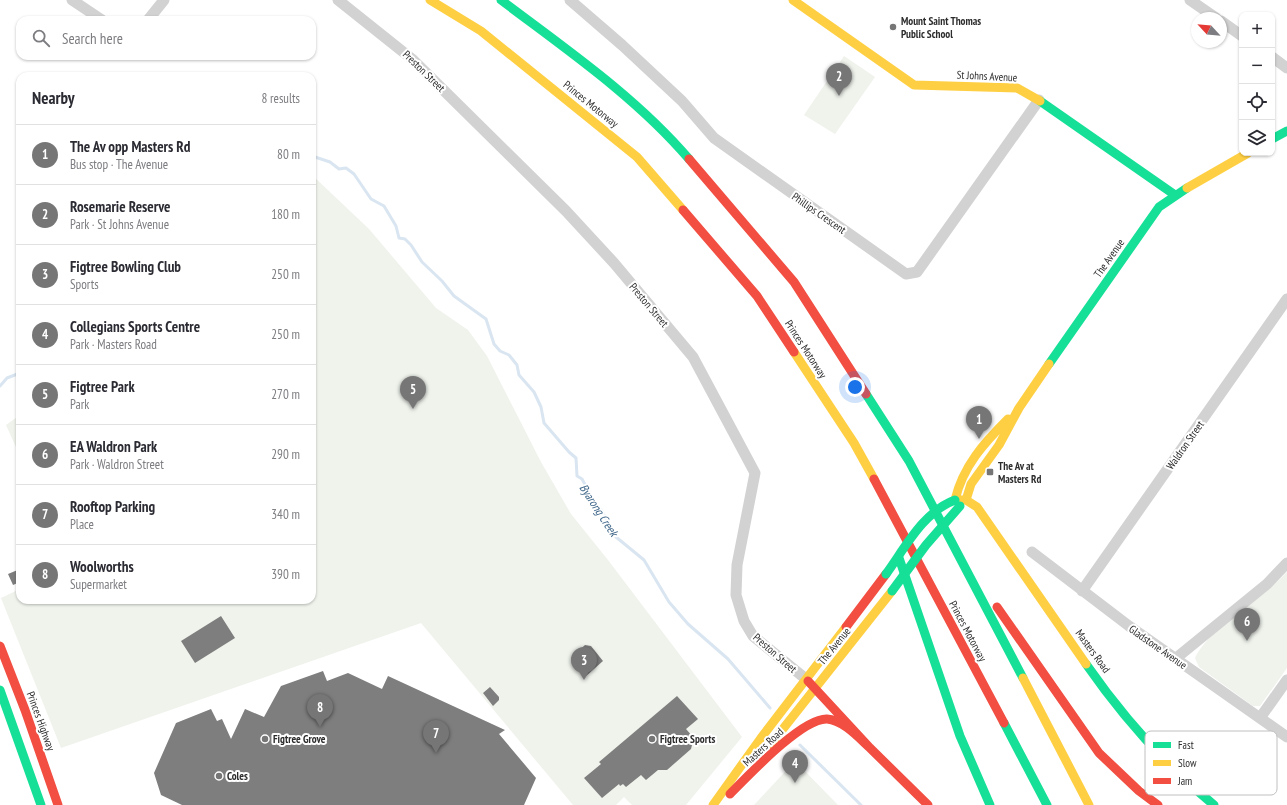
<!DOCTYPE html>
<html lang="en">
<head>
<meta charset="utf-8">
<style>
	:root { --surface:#fff; --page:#f7f7f7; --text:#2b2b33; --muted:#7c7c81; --line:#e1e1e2; --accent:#767676 }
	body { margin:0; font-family:"PT Sans Narrow",sans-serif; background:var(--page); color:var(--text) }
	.controls { position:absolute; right:12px; top:12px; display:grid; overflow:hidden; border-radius:8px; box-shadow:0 1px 3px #0004 }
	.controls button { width:36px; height:36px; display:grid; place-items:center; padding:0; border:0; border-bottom:1px solid var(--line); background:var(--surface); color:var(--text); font:20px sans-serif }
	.compass { position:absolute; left:1191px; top:12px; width:36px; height:36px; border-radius:50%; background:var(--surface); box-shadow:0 1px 3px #0004; rotate:296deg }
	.you { position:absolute; left:855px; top:387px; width:14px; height:14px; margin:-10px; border:3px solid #fff; border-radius:50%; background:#1a73e8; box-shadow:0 0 0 6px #1a73e833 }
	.badge { display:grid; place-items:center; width:26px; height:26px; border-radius:50%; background:var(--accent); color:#fff; font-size:13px; font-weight:700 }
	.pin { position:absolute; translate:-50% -33px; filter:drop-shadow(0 1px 2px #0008) }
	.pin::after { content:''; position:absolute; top:21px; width:14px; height:12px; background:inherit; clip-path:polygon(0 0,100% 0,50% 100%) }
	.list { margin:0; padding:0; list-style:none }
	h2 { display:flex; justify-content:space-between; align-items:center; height:52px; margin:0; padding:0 16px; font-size:17px }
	h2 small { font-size:13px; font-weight:400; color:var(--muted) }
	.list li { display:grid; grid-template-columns:26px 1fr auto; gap:12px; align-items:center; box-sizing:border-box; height:60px; padding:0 16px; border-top:1px solid var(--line) }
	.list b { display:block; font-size:15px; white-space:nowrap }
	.list p { margin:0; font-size:13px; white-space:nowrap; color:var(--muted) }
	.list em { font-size:13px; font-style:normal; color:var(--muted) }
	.icon { flex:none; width:22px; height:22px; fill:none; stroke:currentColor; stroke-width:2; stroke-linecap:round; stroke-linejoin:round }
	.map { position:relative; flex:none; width:1287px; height:805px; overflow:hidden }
	.search { position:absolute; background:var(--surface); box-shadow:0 1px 3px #0004; left:16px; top:16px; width:300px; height:44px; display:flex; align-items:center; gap:10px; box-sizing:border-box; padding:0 14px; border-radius:12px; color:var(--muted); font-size:15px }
	.panel { position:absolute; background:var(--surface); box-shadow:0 1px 3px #0004; left:16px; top:72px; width:300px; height:532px; border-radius:12px }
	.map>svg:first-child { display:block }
	.green { fill:#eff3ec }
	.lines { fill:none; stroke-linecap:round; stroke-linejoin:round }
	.stream { stroke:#d9e5f0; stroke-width:3 }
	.building { fill:#7e7e7e }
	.street { stroke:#d2d2d2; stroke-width:11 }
	.fast { stroke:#16e098; stroke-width:9 }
	.slow { stroke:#ffcf43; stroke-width:9 }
	.jam { stroke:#f24e42; stroke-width:9 }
	.fast-bridge { stroke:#16e098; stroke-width:9 }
	.poi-dot { fill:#767676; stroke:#fff; stroke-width:1.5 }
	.labels { text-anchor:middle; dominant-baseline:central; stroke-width:4; stroke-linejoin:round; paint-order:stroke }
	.poi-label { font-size:11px; font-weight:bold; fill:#2d2d2d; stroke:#fff; text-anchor:start }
	.street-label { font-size:11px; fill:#2d2d2d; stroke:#fff }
	.water-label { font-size:12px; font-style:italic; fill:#41688a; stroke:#fff }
	.key { fill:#fff; stroke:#c0c0c0; stroke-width:1 }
	.key-label { font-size:11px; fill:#2d2d2d }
</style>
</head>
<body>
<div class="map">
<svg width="1287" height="805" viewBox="0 0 1287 805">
	<rect width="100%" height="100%" fill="#fff"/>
	<path class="green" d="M844,56L875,77L835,134L804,115Z
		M312,175L369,229L436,308L468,330L487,356L541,462L571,514L608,560L742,737L686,805H632L624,797L616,805H573L421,623L61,748L1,598L20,589V600H312Z
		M20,415V456L6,425Z
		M1287,572V668L1260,706H1253L1199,667L1195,658C1208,629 1263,598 1287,572Z
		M795,761L838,805H754Z"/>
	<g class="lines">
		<path class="stream" d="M312,156L330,162L339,169L346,168L354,174L371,199L384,206L396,226L399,238L405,239L411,245L422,262L442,281L454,296L486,319L494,344L500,351L509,355L517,365L519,375L534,392L541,407L544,423L569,452L576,458L577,476L582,479L594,501L602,511L616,537L644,560L669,602L688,624L728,659L770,708
			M0,386L7,378L20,373
			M800,745L861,805"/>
	</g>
	<path class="building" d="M20,569V582L13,585L8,574Z
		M221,616L235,638L195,663L181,641Z
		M585,645L591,646L603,661L586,676L571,658Z
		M323,671L327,681L348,673L382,689L388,676L505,730L499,734L536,778L524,805H182L161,795L154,773L176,723L211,709L217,721L222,719L231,739L245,709L264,717L281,686Z
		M490,687L499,697V700L493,706L483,693Z
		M677,696L698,719L686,729L693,737L688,741L692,745L691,749L667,770H658L646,780L641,775L626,787L623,784L620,786L619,784L602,798L584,778L601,764L599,762Z"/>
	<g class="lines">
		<path class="street" d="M72,0L102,20
			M338,0L412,59L566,211L614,263L693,357L755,473L737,565L736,595L744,621L753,636L806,679
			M570,0L622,45L682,101L714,138L906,274L917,272L1039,100
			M1190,0L1216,18
			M148,20L164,0
			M1221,21L1242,36
			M1272,57L1287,68
			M1032,552L1129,626L1287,737
			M1082,591L1287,299
			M1175,659L1267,584L1287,563
			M1260,718L1287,680"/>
		<path class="fast" d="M501,0C566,49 636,97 689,159
			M1040,101L1175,195
			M1272,139L1287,131
			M1049,364L1159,207L1187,188
			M866,394L909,461L1023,678
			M899,558L960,736L990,805
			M1086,664C1123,717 1164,764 1214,805
			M0,690L41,805
			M1004,723L1047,805"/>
		<path class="slow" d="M430,0L481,31L637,157L683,210
			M793,0L914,85L1017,88L1040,101
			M1187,188L1248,153
			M794,352L854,443L874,479
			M955,500C963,466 984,443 1008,419
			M955,500H966L977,507L1086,664
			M966,500L971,484L999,445L1019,408L1049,364
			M1023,678L1089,805
			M771,744L892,591
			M713,805L761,738L846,627"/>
		<path class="jam" d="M689,159L794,282L866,394
			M683,210L757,296L794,352
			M874,479L1004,723
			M997,607L1099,753L1139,791L1158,805
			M846,627L886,574
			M0,646L25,710L58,805
			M808,681L870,748L928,805
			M730,794C748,776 802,718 827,719C843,720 859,738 870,748"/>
		<path class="fast-bridge" d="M886,574C905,548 923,512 955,500
			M892,591L926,545L960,506"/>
	</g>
	<g class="poi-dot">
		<circle cx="893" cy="27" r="4"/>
		<rect x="986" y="468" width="8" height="8" rx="2"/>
		<circle cx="265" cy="739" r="4"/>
		<circle cx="652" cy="739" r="4"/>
		<circle cx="219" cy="776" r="4"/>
	</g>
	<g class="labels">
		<g class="poi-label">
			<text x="901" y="21">Mount Saint Thomas<tspan x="901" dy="13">Public School</tspan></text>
			<text x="998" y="466">The Av at<tspan x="998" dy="13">Masters Rd</tspan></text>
			<text x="273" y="739">Figtree Grove</text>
			<text x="660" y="739">Figtree Sports</text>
			<text x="227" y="776">Coles</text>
		</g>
		<g class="street-label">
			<text transform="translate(424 71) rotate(44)">Preston Street</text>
			<text transform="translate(987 76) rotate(3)">St Johns Avenue</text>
			<text transform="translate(591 104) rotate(39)">Princes Motorway</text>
			<text transform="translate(819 213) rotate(35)">Phillips Crescent</text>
			<text transform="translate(1109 258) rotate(-55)">The Avenue</text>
			<text transform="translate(649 305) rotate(50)">Preston Street</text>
			<text transform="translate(806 349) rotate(57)">Princes Motorway</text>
			<text transform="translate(1185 445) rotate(-55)">Waldron Street</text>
			<text transform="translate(968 631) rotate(62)">Princes Motorway</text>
			<text transform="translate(834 646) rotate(-51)">The Avenue</text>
			<text transform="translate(1158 647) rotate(35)">Gladstone Avenue</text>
			<text transform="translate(1093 651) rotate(54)">Masters Road</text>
			<text transform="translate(775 653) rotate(41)">Preston Street</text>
			<text transform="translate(41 721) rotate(70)">Princes Highway</text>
			<text transform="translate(763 747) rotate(-43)">Masters Road</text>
		</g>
		<g class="water-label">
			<text transform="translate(599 510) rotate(57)">Byarong Creek</text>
		</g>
	</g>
	<rect x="1145" y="731" width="132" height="64" rx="6" class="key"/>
	<rect x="1153" y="742" width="18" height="6" fill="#16e098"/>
	<rect x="1153" y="760" width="18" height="6" fill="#ffcf43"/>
	<rect x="1153" y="778" width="18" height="6" fill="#f24e42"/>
	<g class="key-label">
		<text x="1178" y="749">Fast</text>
		<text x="1178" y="767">Slow</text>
		<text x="1178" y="785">Jam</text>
	</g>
</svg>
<div class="controls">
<button>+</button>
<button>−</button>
<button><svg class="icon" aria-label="locate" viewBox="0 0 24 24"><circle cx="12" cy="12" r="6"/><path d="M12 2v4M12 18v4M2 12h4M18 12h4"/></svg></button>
<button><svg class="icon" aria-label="layers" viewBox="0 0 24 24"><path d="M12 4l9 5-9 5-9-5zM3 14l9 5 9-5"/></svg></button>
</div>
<svg class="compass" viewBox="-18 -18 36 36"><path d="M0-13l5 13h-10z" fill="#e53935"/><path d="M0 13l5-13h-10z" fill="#7c7c81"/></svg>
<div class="you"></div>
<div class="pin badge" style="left:979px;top:439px">1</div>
<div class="pin badge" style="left:839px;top:96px">2</div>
<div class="pin badge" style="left:584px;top:680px">3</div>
<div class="pin badge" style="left:795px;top:783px">4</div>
<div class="pin badge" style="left:413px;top:409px">5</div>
<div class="pin badge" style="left:1247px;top:641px">6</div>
<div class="pin badge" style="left:436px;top:753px">7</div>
<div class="pin badge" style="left:320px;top:727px">8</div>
<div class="search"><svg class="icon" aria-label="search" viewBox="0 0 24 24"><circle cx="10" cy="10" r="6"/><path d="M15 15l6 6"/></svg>Search here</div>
<section class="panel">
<h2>Nearby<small>8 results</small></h2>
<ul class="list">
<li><span class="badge">1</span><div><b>The Av opp Masters Rd</b><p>Bus stop · The Avenue</p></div><em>80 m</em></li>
<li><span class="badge">2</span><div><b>Rosemarie Reserve</b><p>Park · St Johns Avenue</p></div><em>180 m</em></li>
<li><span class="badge">3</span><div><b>Figtree Bowling Club</b><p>Sports</p></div><em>250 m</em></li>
<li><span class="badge">4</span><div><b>Collegians Sports Centre</b><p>Park · Masters Road</p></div><em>250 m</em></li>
<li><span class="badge">5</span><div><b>Figtree Park</b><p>Park</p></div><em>270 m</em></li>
<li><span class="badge">6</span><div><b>EA Waldron Park</b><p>Park · Waldron Street</p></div><em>290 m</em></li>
<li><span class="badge">7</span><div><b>Rooftop Parking</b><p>Place</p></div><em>340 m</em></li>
<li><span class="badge">8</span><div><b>Woolworths</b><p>Supermarket</p></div><em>390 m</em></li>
</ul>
</section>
</div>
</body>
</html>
